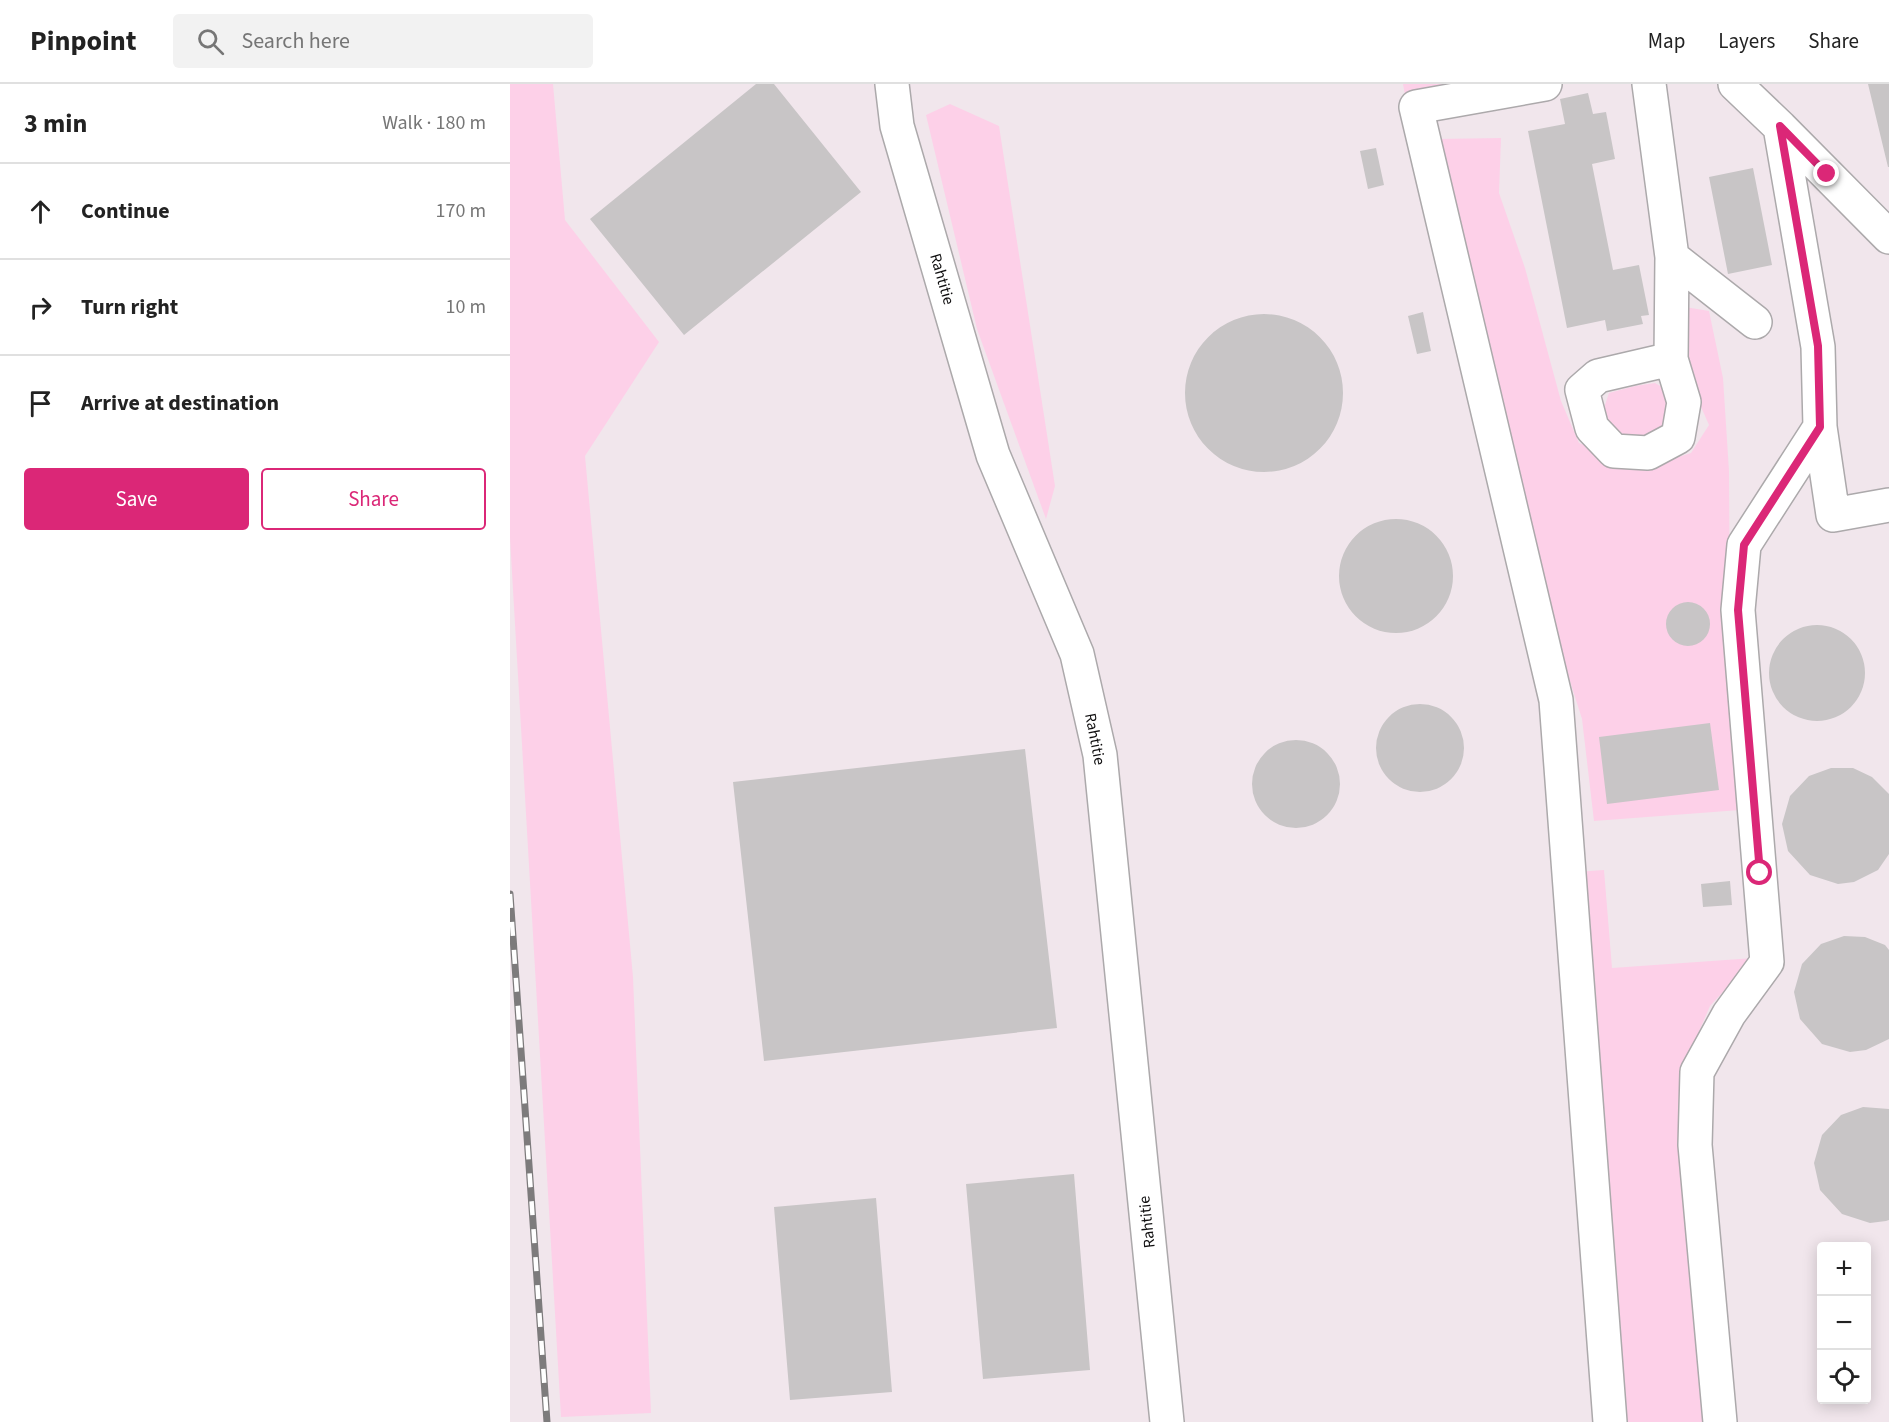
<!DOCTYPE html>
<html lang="en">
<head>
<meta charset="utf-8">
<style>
	:root { --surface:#fff; --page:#f2f2f2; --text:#222; --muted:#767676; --line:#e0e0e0; --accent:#db2777 }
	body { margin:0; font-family:"Source Sans 3",sans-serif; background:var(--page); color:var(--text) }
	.controls { position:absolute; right:18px; bottom:18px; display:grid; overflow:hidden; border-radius:6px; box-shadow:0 3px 15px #0003 }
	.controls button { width:54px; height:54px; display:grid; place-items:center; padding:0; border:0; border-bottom:2px solid var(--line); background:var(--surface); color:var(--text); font:30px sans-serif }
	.stop { position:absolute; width:18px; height:18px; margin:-14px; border:4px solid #db2777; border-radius:50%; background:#fff }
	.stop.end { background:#db2777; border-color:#fff; box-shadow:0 2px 6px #0008 }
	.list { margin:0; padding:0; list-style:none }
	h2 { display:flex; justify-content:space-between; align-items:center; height:78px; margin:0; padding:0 24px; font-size:26px }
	h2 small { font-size:20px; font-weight:400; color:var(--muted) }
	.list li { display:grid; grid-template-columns:39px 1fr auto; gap:18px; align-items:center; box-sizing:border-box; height:96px; padding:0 24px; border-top:2px solid var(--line) }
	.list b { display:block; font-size:22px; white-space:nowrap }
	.list em { font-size:20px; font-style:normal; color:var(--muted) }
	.actions { display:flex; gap:12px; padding:18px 24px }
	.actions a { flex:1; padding:14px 0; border:2px solid var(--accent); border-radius:6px; text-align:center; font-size:21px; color:var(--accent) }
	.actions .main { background:var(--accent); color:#fff }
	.icon { flex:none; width:33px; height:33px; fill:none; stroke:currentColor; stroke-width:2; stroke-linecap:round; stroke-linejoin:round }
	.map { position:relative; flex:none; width:1379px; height:1338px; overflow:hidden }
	header { display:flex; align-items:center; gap:36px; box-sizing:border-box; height:84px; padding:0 30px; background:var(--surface); border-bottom:2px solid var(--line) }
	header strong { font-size:28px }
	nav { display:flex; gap:33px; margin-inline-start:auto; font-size:21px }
	.search { width:420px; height:54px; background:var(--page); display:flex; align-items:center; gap:15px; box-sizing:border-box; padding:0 21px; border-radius:6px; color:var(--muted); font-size:22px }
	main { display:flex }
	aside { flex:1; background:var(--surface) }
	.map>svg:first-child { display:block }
	.built { fill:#f1e6ec; fill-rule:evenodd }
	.green { fill:#fdd0e8 }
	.building { fill:#c8c5c6 }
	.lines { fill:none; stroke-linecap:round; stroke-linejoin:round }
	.minor-casing { stroke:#aca9ab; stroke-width:36 }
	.minor { stroke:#fff; stroke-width:33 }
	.rail-casing { stroke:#7d7b7c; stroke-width:7 }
	.rail { stroke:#fff; stroke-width:4.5; stroke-dasharray:14; stroke-linecap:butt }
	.route { stroke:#db2777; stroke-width:8 }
	.labels { text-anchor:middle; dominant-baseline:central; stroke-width:6; stroke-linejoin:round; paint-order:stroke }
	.street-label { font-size:16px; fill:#0f0e0f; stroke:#fff }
</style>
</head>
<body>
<header>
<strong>Pinpoint</strong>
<div class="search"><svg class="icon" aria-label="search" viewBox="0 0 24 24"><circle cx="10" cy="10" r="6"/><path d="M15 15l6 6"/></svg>Search here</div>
<nav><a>Map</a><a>Layers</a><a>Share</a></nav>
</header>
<main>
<aside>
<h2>3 min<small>Walk · 180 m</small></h2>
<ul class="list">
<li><svg class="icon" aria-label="ahead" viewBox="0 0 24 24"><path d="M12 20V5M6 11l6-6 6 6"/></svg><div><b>Continue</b></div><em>170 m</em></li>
<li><svg class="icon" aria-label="right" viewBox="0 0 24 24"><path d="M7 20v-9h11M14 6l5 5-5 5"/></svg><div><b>Turn right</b></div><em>10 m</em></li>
<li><svg class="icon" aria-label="arrive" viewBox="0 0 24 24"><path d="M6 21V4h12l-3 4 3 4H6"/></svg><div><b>Arrive at destination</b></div></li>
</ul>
<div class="actions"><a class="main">Save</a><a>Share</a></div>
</aside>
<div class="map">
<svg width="1379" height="1338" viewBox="0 0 1379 1338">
	<rect width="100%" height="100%" fill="#f6f3f5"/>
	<path class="built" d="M0,0H1379V1338H0ZM1312,1162H1356V1316H1312Z"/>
	<path class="green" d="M0,0H43L55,136L149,258L75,372L123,893L141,1329L51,1333L0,454Z
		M893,0H952L895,11Z
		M440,20L489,42L545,402L536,435L467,245L416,31Z
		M991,54L989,109L1015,184L1051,317L1069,359L1131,385L1181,369L1199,341L1177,291L1169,222L1199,227L1213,294L1219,387L1220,542L1230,726L1084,737L1072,635L1028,496L926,55Z
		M1145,299L1161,308L1162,332L1147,350L1127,355L1107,356L1093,346L1095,321L1099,309L1125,302Z
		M1094,786L1102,884L1244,874L1200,922L1175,980L1197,1338H1111L1066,788Z"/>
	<path class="building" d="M246,0H264L351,108L174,251L80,135Z
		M1358,0H1379V83H1378Z
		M1078,9L1083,30L1096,28L1105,75L1082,80L1103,186L1129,181L1139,231L1131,232L1133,240L1097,247L1095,236L1057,244L1018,47L1055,40L1050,15Z
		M866,64L874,101L858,105L850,67Z
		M1243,84L1262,181L1218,190L1199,93Z
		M913,228L921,267L907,270L898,232Z
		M675 309a79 79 0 1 1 158 0a79 79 0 1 1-158 0Z
		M829 492a57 57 0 1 1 114 0a57 57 0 1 1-114 0Z
		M1156 540a22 22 0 1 1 44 0a22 22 0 1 1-44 0Z
		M1259 589a48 48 0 1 1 96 0a48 48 0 1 1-96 0Z
		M866 664a44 44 0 1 1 88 0a44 44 0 1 1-88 0Z
		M1200,639L1209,706L1097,720L1089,653Z
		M742 700a44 44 0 1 1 88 0a44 44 0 1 1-88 0Z
		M515,665L547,944L254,977L223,698Z
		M1321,684H1343L1362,693L1379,710V770L1368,786L1344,798L1328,800L1300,791L1278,767L1272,740L1280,712L1299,692Z
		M1220,797L1222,821L1193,823L1191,800Z
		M1334,852L1355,853L1375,861L1379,866V955L1356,966L1340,968L1312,960L1290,935L1284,908L1292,880L1311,860Z
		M1353,1023L1379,1025V1136L1376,1137L1360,1139L1332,1130L1310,1106L1304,1079L1312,1051L1331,1031Z
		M564,1090L580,1286L473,1295L456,1100Z
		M366,1114L382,1308L280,1316L264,1123Z"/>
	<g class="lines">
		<g class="minor-casing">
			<path id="minor" d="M382,0L387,42L483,371L567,570L590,671L657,1338
				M1035,0L906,23L1046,616L1100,1338
				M1139,0L1162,173L1161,275L1174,318L1168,353L1138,369L1104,367L1082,344L1072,306L1088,292L1161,275
				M1270,43L1379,153
				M1162,173L1245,238
				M1310,343L1323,431L1379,421
				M1210,1338L1185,1061L1187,988L1219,930L1257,878L1228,526L1234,461L1310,343L1308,263L1270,43L1225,0"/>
		</g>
		<use href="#minor" class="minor"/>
		<g class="rail-casing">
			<path id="rail" d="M0,810L37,1338"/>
		</g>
		<use href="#rail" class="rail"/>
	</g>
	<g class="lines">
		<path class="route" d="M1250,789L1228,526L1234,461L1310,343L1308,262L1270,42L1317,90"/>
	</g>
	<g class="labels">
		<g class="street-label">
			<text transform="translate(432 195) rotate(74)">Rahtitie</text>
			<text transform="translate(585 655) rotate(79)">Rahtitie</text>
			<text transform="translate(637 1138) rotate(-96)">Rahtitie</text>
		</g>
	</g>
</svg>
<div class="controls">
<button>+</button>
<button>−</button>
<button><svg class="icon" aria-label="locate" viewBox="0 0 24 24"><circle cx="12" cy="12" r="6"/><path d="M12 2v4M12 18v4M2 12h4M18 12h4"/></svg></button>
</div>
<div class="stop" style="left:1250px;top:789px"></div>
<div class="stop end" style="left:1317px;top:90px"></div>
</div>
</main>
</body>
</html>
